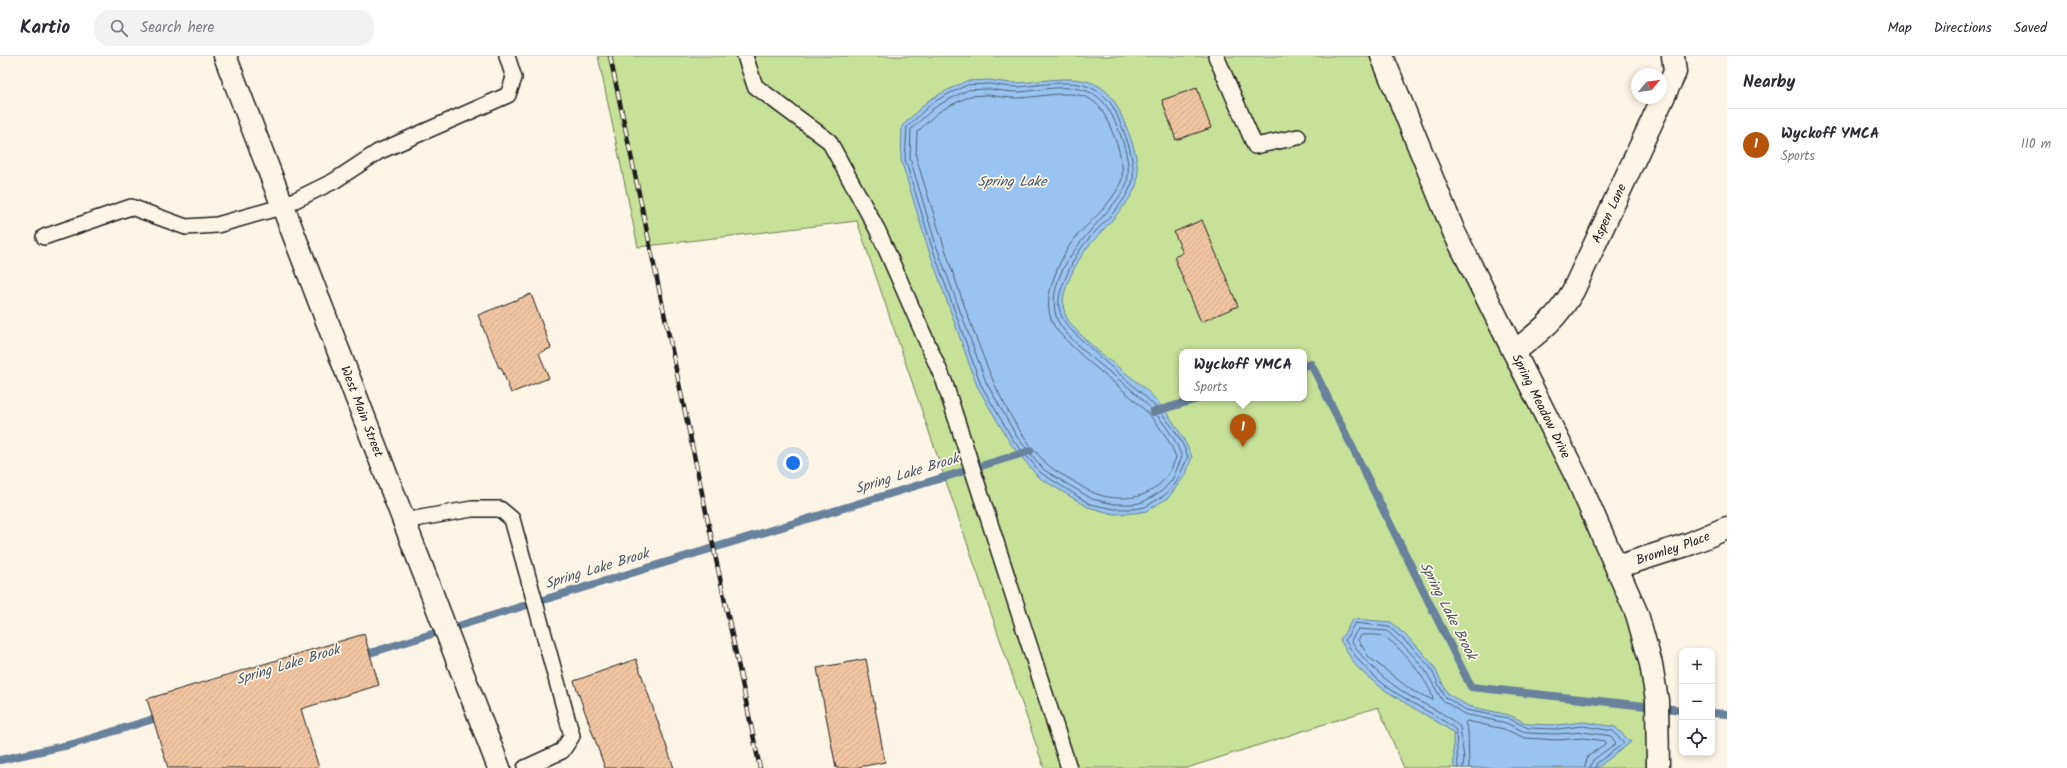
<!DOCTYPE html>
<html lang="en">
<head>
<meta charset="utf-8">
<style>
	:root { --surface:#fff; --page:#f2f2f3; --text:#2b2b33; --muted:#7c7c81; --line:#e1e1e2; --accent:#b45309 }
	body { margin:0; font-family:Kalam,sans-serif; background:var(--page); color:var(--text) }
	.controls { position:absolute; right:12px; bottom:12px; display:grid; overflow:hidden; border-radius:8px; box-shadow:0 2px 6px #0003 }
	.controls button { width:36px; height:36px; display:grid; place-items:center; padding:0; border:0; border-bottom:1px solid var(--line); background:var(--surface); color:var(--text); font:20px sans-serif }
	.compass { position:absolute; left:1631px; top:12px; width:36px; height:36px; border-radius:50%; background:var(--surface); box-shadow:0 2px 6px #0003; rotate:61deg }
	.you { position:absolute; left:793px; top:407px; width:14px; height:14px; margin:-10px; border:3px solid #fff; border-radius:50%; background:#1a73e8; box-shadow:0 0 0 6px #1a73e833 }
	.badge { display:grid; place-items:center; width:26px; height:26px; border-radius:50%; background:var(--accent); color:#fff; font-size:13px; font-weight:700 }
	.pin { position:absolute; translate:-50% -33px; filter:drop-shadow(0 1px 2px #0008) }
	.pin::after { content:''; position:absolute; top:21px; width:14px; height:12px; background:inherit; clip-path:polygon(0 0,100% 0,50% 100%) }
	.popup { position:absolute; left:1179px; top:293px; width:128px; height:52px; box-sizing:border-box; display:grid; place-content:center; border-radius:8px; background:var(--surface); filter:drop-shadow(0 1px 3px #0005); font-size:13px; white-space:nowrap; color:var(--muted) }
	.popup b { font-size:15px; color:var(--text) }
	.popup::after { content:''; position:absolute; left:50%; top:100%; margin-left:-8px; border:8px solid transparent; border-top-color:var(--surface) }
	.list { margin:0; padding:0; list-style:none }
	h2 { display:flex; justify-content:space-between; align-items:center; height:52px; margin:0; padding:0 16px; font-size:17px }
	h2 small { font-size:13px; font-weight:400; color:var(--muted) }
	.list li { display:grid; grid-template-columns:26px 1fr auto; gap:12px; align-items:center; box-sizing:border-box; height:72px; padding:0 16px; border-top:1px solid var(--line) }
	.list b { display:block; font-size:15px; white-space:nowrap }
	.list p { margin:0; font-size:13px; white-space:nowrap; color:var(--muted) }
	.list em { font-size:13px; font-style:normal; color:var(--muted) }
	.icon { flex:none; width:22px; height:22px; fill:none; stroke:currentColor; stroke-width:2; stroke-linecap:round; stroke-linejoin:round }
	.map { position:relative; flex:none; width:1727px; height:712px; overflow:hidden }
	header { display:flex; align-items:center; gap:24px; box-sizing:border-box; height:56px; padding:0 20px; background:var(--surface); border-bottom:1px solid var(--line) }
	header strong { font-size:19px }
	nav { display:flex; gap:22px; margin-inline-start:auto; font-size:14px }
	.search { width:280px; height:36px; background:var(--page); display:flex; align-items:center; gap:10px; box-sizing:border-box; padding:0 14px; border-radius:16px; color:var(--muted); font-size:15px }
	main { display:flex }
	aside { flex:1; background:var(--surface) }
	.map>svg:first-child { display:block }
	.park { fill:#c6e198; stroke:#717e5a; fill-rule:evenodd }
	.water { fill:#99c4f2; stroke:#67819c }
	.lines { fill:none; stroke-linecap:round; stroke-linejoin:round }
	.shore { stroke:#4e5f72; stroke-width:1 }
	.stream { stroke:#67819c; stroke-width:8 }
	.building { fill:url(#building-hatch); stroke:#1c1c1c }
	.lane-casing { stroke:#1c1c1c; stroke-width:18 }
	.street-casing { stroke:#1c1c1c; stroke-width:25 }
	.lane { stroke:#fcf5e5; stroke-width:15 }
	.street { stroke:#fcf5e5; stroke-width:22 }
	.rail-casing { stroke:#1c1c1c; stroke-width:4.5 }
	.rail { stroke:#fcf5e5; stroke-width:3; stroke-dasharray:9; stroke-linecap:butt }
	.labels { text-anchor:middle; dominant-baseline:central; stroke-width:3.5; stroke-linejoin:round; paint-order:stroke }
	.street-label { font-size:13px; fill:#1c1c1c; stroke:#fcf5e5 }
	.water-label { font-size:14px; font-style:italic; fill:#485767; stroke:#fcf5e5 }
</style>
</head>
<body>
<header>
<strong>Kartio</strong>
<div class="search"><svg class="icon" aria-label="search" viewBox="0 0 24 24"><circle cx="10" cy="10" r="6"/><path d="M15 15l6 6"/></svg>Search here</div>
<nav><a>Map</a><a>Directions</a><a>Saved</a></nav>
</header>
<main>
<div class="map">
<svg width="1727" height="712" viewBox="0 0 1727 712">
	<defs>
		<pattern id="building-hatch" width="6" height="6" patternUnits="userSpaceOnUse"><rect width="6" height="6" fill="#f1c5a1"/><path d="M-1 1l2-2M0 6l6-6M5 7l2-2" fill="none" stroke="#cea98a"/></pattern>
	</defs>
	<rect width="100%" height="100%" fill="#fcf5e5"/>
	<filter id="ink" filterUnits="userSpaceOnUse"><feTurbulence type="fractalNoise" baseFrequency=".025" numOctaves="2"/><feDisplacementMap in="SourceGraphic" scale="8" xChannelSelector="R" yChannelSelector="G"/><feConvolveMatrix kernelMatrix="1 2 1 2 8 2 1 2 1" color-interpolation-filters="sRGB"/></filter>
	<g filter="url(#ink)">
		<path class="park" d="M598,0H1374L1644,592L1650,712H1404L1378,651L1187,712H1044L857,165L638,191ZM1182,296H1304V342H1182Z"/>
		<path class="water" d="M990,24C1000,26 1008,27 1017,27C1040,26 1067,19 1090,26C1110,33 1117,48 1124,66C1132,83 1142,112 1136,130C1129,149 1100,176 1087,192C1079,202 1073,214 1068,226C1064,237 1061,246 1065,258C1072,278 1124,315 1142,330C1164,350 1181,374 1192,401L1186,418L1168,442L1146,455L1135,457L1114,458L1088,451L1038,421L1010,387L977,330L928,192L901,104L902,70L929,44L942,37L966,25Z
			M1353,563L1391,566L1416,589L1433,609L1448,638L1468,650L1509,659L1528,668L1557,669L1584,666L1615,671L1631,686L1597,712H1454L1453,676C1422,655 1385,639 1358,612C1351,604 1346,593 1340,584Z"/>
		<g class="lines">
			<path class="shore" d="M990,28C1000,30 1010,31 1020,31C1040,29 1071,23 1089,31C1110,39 1114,52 1122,71C1128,85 1138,115 1131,130C1121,154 1098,170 1082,191C1074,202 1069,213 1064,226C1059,237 1056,249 1062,261C1066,271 1078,280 1086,288C1122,324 1170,351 1188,401L1176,427L1165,439L1145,451L1135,453H1114L1090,448L1041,417L1013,384L981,329L932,191L905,103L907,71L931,48L944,40L967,29Z
				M990,33C1000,35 1010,36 1020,36C1041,34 1066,28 1087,35C1104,41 1110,55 1117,70C1124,87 1131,108 1127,126C1124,137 1112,150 1105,158C1081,185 1046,221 1056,260C1062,283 1118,321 1136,338C1156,356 1173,376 1182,401L1172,424L1162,435L1143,446L1134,448H1114L1092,443L1044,414L1017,381L986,326L936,189L910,102L911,73L934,52L946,45L968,34Z
				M989,39C999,41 1009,42 1019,42C1038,41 1068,34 1086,41C1101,48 1105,59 1111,73C1117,86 1126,112 1121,126C1112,148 1090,165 1075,182C1066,193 1060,206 1055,219C1049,235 1046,247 1051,263C1054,273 1064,282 1071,289C1106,325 1158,352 1176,401C1168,426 1150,442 1123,442C1104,443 1089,436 1073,425C1065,420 1054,415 1047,408C1003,364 984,303 963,246C946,198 931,150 916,101L917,76L937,57L949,50L970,40Z
				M1362,579C1368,579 1378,578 1384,581C1397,586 1433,630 1433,644L1411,634L1369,601L1358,584Z
				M1458,712L1456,674C1441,661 1423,654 1406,643C1381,629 1359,609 1345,584L1355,567L1389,571L1413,592L1430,611L1445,641L1466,654L1508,662L1528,672L1557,673L1583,670L1613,675L1624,687L1597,707L1595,712
				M1463,712L1464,703L1460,671C1445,656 1425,650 1408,639C1385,624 1364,607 1351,584L1358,573L1387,575L1409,595L1425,614L1442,644L1464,658L1506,667L1527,677L1557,678L1583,676L1611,680L1616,687L1593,704L1590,712
				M1469,712L1468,675L1465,667L1467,665L1504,673L1525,682L1557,684L1583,682L1605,685V688L1588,700L1584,712"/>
			<path class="stream" d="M1304,310L1311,308L1471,631L1682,654
				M1153,356L1201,342
				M360,600L1030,395
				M1712,657L1727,658
				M0,704L73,688L163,660"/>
		</g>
		<path class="building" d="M1197,32L1211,72L1176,84L1162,44Z
			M1202,164L1238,250L1201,266L1174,201L1183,197L1174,176Z
			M531,238L551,292L539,297L549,322L511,337L501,311L499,312L478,259Z
			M364,578L379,629L301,653L319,712H168L147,643Z
			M636,603L674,712H605L574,625Z
			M866,603L885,706L854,712H836L817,612Z"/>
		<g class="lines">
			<g class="lane-casing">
				<path id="lane" d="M745,0L755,30L829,85L878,175L944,325L1069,712
					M1216,0L1255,90L1298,81
					M44,181L131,151L186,171L217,169L281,151L334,125L378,96L508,39L514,22L507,0
					M403,465L472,453H500L512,463L572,680L562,695L525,712"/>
			</g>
			<g class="street-casing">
				<g id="street">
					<path id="s1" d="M225,0L499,712"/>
					<path id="s2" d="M1382,0L1454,176L1578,424L1637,558L1651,608L1657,644L1658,712"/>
					<path id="s3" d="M1514,296C1539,276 1556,264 1573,235L1675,16L1673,0"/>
					<path id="s4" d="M1617,511L1689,488L1727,472"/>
				</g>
			</g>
			<use href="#lane" class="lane"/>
			<use href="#street" class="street"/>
			<g class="rail-casing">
				<path id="rail" d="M610,0L760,712"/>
			</g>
			<use href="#rail" class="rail"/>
		</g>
	</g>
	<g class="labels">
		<g class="street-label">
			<text stroke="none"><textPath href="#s3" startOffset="171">Aspen Lane</textPath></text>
			<text stroke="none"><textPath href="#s2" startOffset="385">Spring Meadow Drive</textPath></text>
			<text stroke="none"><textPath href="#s1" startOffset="381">West Main Street</textPath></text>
			<text stroke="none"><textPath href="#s4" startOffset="59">Bromley Place</textPath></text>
		</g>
		<g class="water-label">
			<text x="1012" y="126">Spring Lake</text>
			<text transform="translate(907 418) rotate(-17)">Spring Lake Brook</text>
			<text transform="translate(597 513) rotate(-17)">Spring Lake Brook</text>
			<text transform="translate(1448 555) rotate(63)">Spring Lake Brook</text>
			<text transform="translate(288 609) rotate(-17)">Spring Lake Brook</text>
		</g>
	</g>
</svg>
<div class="controls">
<button>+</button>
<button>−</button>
<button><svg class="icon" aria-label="locate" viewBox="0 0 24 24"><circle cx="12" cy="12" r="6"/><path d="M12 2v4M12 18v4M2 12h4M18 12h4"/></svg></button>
</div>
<svg class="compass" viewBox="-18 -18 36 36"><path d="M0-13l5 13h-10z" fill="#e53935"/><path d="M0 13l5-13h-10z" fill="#7c7c81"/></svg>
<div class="you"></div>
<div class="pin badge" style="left:1243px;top:391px">1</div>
<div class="popup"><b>Wyckoff YMCA</b>Sports</div>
</div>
<aside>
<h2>Nearby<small></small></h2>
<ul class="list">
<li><span class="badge">1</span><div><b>Wyckoff YMCA</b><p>Sports</p></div><em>110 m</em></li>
</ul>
</aside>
</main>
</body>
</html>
